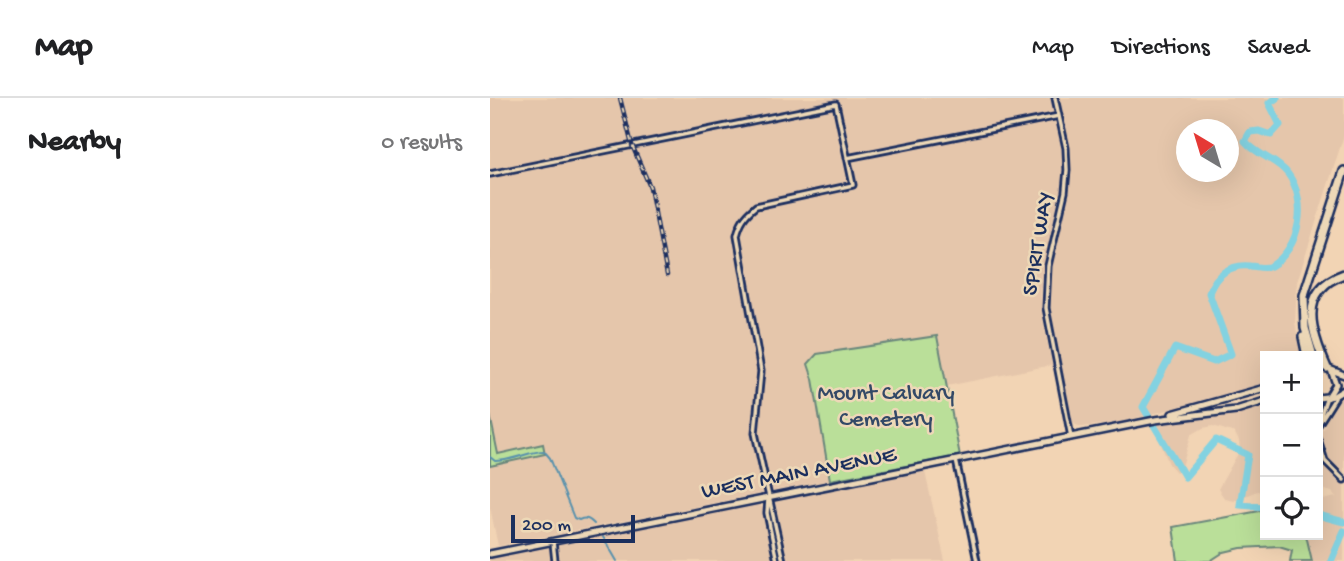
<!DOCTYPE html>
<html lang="en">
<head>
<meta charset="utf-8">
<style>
	:root { --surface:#fff; --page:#f2f2f2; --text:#202124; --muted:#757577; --line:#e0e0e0 }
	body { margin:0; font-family:"Gochi Hand",sans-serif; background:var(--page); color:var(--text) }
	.controls { position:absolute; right:21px; bottom:21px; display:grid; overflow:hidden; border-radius:0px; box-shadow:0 7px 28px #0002 }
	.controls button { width:63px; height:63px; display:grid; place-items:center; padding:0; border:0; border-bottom:2px solid var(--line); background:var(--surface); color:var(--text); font:35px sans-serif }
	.compass { position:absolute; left:686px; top:21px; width:63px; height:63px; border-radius:50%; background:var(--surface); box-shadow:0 7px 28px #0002; rotate:322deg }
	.scale { position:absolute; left:21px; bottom:18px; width:124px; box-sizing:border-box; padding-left:7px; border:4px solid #1b2f5e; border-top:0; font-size:19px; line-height:24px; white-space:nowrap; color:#1b2f5e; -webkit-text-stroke:5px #edd8b7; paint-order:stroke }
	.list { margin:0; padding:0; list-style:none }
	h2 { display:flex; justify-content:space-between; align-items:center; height:91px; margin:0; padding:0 28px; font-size:30px }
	h2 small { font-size:23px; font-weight:400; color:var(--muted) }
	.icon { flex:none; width:38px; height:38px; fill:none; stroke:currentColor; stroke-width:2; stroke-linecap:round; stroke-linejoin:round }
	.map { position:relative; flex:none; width:854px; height:463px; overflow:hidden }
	header { display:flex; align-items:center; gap:42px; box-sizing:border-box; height:98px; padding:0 35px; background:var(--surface); border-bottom:2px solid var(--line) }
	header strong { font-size:33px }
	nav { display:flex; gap:38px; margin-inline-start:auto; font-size:24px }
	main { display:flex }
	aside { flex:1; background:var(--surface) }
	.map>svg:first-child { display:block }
	.built { fill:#e5c6ab; fill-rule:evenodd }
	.green { fill:#badf99; stroke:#6a877c; stroke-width:2 }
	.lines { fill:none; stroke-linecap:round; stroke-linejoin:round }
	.stream { stroke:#5991ad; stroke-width:2 }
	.river { stroke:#83d2e1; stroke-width:7 }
	.minor-casing { stroke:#1b2f5e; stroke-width:9 }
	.secondary-casing { stroke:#1b2f5e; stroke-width:10 }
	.motorway-casing { stroke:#1b2f5e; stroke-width:12 }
	.minor { stroke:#edd8b7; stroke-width:3.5 }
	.secondary { stroke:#edd8b7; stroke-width:5 }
	.motorway { stroke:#edd8b7; stroke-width:7 }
	.rail-casing { stroke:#1b2f5e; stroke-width:4.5 }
	.rail { stroke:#edd8b7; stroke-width:2; stroke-dasharray:5; stroke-linecap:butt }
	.labels { text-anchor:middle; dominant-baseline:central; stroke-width:5; stroke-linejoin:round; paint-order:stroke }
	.street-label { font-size:23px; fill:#1b2f5e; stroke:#edd8b7 }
	.park-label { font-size:23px; fill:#334967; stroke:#edd8b7 }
</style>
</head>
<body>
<header>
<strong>Map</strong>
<nav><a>Map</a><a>Directions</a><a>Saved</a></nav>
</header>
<main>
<aside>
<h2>Nearby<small>0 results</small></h2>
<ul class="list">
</ul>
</aside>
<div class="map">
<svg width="854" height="463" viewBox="0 0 854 463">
	<rect width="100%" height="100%" fill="#f2d4b4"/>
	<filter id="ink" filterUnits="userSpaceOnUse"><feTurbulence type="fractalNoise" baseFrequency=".0143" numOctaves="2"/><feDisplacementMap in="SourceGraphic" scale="14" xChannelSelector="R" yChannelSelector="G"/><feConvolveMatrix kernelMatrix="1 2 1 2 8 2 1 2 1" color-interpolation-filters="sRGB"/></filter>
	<g filter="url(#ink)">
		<path class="built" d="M0,0H854V37L807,184L805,224L811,258H775V287L627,325L591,329L584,326L581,319L559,204L560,175L567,137L561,139L551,188L552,217L562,267L457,288L447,238L323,273L340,382L8,448L0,409V368L55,356L53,346L8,356L0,317ZM696,32H738V74H696Z
			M854,296V463H822L816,437H828V403L846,399L842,394L828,390V331H834L839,309Z
			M775,307V395L767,393L743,403L735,401L728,391L750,352L749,343L745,335L723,328L713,330L701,337L692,369L686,374L679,366L663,327L704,319L756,314Z
			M438,368L435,374L455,463H293L278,400Z
			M269,406L275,412L285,463H0V459Z"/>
		<path class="green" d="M447,238L470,358L340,382L323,281L318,266L327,256Z
			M0,317L8,356L53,346L55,356L0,368Z
			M775,412V437H816L822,463H800L802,452L789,448L751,450L734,454L720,463H688L683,429Z"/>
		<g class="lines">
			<path class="stream" d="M0,359L5,363C23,363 40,353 54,353L60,360L84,420L89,422C96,419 99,421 104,426
				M113,439L127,463"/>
			<path class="river" d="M775,409L750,407L758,357L726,342L695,379L653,309L685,250L724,264L741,256L719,195C725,177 740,166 760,168C767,168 774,172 781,168C811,150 818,103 798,76C787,61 767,58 755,43L760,34L769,33L781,37L790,27L779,5L787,0
				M828,417L854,424
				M841,463L854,433"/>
			<g class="minor-casing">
				<path id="minor" d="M565,0L576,50L577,72L575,94L558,168L556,210L581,339
					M357,60L569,18
					M0,76L346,6L363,87L266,108C255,117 250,124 247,137L271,273L265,335L293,463
					M829,322L837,299
					M828,327L845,300
					M828,341L835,363L854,382
					M466,362L487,463
					M278,402L277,415L287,463
					M63,444L65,463"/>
			</g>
			<g class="secondary-casing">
				<path id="secondary" d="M828,268L837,270L854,277
					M838,299L846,286L841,272
					M828,300L844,298L854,292
					M682,316L775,290
					M0,456L665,322L746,312L775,303"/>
			</g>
			<g class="motorway-casing">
				<path id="motorway" d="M813,239L817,258
					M823,258L815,230L814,197L854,73
					M837,270C822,236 806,193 854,176"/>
			</g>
			<use href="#minor" class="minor"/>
			<use href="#secondary" class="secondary"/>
			<use href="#motorway" class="motorway"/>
			<g class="rail-casing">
				<path id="rail" d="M130,0L142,47L160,89L177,177"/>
			</g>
			<use href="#rail" class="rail"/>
		</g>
	</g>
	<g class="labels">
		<g class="street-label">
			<text transform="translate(549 146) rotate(-81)">SPIRIT WAY</text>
			<text transform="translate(309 376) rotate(-11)">WEST MAIN AVENUE</text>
		</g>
		<g class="park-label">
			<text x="396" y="296">Mount Calvary<tspan x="396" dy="26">Cemetery</tspan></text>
		</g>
	</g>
</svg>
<div class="controls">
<button>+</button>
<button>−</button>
<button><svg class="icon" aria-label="locate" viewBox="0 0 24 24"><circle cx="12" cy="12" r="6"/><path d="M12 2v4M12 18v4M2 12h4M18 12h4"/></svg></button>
</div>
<svg class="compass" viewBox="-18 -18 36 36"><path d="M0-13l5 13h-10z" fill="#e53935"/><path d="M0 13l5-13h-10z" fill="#757577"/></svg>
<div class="scale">200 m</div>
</div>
</main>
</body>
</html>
